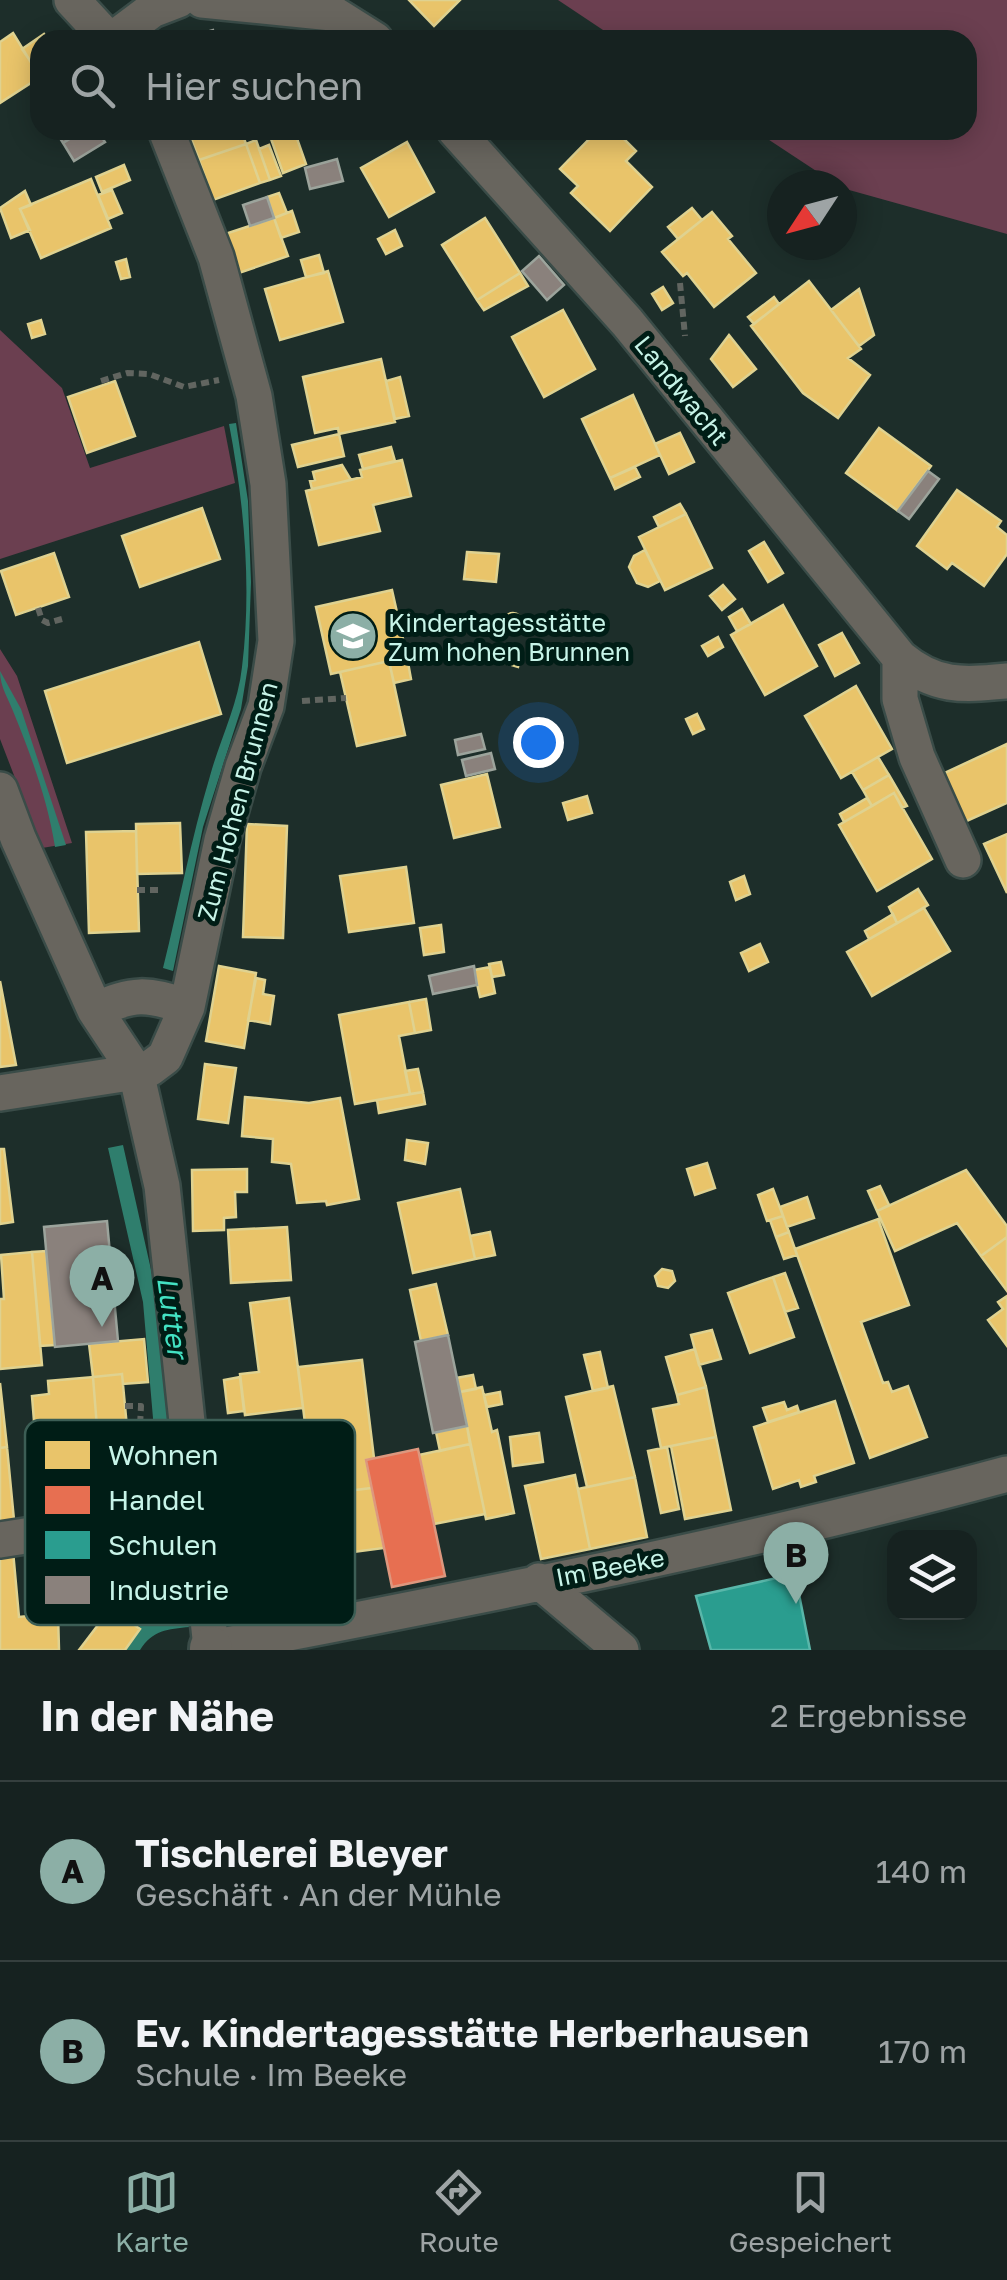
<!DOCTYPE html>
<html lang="de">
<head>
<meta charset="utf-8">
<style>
	:root { --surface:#162220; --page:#232f2d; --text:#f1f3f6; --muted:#9ea4a5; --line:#353f3e; --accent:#8cafa6 }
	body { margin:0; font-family:"Golos Text",sans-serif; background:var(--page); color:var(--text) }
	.controls { position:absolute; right:30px; bottom:30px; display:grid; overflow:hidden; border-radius:20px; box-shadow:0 5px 25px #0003 }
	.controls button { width:90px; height:90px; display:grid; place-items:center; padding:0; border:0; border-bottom:2px solid var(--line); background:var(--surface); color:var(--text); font:50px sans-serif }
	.compass { position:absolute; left:767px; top:170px; width:90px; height:90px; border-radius:50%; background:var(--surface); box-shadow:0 5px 25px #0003; rotate:234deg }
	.you { position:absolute; left:538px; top:742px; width:35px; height:35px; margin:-25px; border:8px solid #fff; border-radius:50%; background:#1a73e8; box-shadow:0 0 0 15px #1a73e833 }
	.badge { display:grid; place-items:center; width:65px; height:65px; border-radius:50%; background:var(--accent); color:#111; font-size:32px; font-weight:700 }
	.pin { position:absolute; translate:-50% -82px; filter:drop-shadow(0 2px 5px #0008) }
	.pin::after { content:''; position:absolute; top:52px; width:35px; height:30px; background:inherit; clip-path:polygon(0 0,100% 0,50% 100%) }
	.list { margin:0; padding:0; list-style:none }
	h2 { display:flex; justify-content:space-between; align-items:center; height:130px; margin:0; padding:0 40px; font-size:42px }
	h2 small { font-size:32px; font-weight:400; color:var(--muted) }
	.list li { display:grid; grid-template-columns:65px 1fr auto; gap:30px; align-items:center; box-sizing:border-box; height:180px; padding:0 40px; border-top:2px solid var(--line) }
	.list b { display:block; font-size:38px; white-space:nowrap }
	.list p { margin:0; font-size:32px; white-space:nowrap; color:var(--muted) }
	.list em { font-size:32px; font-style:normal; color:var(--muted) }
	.icon { flex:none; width:55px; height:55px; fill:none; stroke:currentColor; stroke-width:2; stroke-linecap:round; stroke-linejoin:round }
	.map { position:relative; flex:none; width:1007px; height:1650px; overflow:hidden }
	.search { position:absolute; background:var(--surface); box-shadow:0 5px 25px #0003; left:30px; right:30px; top:30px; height:110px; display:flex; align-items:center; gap:25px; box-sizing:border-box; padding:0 35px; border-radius:30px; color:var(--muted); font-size:38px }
	.sheet { height:490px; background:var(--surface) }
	nav { display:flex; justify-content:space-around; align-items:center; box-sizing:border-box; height:140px; border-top:2px solid var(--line); background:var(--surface); font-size:28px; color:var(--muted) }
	nav a { display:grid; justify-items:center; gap:5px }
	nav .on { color:var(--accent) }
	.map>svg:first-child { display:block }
	.green { fill:#6b3f50 }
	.water { fill:#2f7e6d }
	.homes { fill:#e9c46a; stroke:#dfd290; stroke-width:2.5 }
	.shops { fill:#e76f51; stroke:#dd977e; stroke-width:2.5 }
	.schools { fill:#2a9d8f; stroke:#59b7aa; stroke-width:2.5 }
	.industry { fill:#8a817c; stroke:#9ca49c; stroke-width:2.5 }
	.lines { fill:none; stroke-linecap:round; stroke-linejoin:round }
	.minor-casing { stroke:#3a4c48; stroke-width:40 }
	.tertiary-casing { stroke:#3a4c48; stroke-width:48 }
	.path { stroke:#616560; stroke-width:6; stroke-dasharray:8 5; stroke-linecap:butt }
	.minor { stroke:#68655e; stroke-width:35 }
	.tertiary { stroke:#68655e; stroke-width:42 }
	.labels { text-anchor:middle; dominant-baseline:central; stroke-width:10; stroke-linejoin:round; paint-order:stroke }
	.street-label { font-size:25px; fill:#c7f4e8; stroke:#001d16 }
	.poi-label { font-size:25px; fill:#c7f4e8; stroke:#001d16; text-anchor:start }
	.water-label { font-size:28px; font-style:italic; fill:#43e2c3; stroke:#001d16 }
	.key { fill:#001d16; stroke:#3c5e55; stroke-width:2.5 }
	.key-label { font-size:28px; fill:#c7f4e8 }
</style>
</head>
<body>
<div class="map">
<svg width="1007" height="1650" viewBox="0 0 1007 1650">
	<rect width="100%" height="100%" fill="#1d2e2a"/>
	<path class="green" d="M558,0H1007V234L842,188L754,130H967V40H618Z
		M0,330L62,388L90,468L224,426L235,483L0,559Z
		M0,649L17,676L72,843L42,848L0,739Z
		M161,1527L166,1551L169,1605L143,1620L140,1629L107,1577L97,1536Z"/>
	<path class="water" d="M236,423L248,501L251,582L248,666L241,709L203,827L173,971L163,968C179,904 191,839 210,776C220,739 238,705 242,667C252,586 244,503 229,424Z
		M0,671L21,709L66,845L55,847C48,802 32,758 15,716C9,699 0,688 0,671Z
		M123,1145L161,1314L190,1627C167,1629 153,1630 140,1650H125L143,1620L169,1604L143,1302L108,1148Z"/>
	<path class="homes" d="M409,0H460L434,26Z
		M13,33L40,77L0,103V42Z
		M44,34L48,40H40V75L22,49Z
		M188,130H241L246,144L199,160Z
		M279,130H294L306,164L283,173L269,133Z
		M598,130H615L636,151L626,161L652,187L610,231L571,193L578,186L560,169Z
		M256,140L270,180L260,183L246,144Z
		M407,142L434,192L389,217L361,168Z
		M246,144L260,183L213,200L199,160Z
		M269,145L281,176L270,180L259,149Z
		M124,165L130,180L102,192L96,177Z
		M91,179L111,228L41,258L20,209Z
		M112,190L122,213L108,219L98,195Z
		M25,191L31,205L20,209L30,230L11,238L0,208Z
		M279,193L287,213L274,218L267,197Z
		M692,208L702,220L678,239L668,227Z
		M292,211L299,232L281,238L274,218Z
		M712,212L732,236L728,239L756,273L714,307L687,273L683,276L662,252Z
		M274,218L288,256L239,273L225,234Z
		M485,218L520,273L477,300L442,245Z
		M395,230L402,246L386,254L378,239Z
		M319,255L324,273L306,277L301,260Z
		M126,259L130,277L121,279L116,262Z
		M328,271L343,322L280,340L265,289Z
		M520,273L528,286L484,310L477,300Z
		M809,281L861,349L848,358L870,375L838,418L803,393L751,326Z
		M663,287L673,303L662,310L652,294Z
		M859,289L874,335L859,346L831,310Z
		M774,297L779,304L754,324L748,317Z
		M563,310L595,369L544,397L512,337Z
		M41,320L45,334L32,338L28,324Z
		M729,335L756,369L733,387L711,359Z
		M381,359L395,422L339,434L338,428L315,433L303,377Z
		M400,377L409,416L395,419L386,381Z
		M115,381L135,436L87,453L68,397Z
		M633,395L660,455L610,478L582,419Z
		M879,428L931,466L898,511L846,473Z
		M680,433L694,462L669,474L655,444Z
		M339,434L344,456L298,467L292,445Z
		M391,447L395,461L363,469L359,455Z
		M402,460L411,496L373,505L380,531L319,545L306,491L362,477L360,470Z
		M342,465L351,480L312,489L310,481L315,480L313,472Z
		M635,467L640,477L615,489L610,478Z
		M957,490L1001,521L997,527L1007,535V554L984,586L952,563L947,569L917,546Z
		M680,504L686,514L659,527L654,517Z
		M202,508L220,559L140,587L122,536Z
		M686,514L712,568L665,590L639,537Z
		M764,542L783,573L768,582L749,551Z
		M645,550L660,581L648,587L637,583L629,567L634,556Z
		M467,552L499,554L496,582L464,579Z
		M54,553L69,597L16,615L1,571Z
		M723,585L735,599L722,610L710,596Z
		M392,590L407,657L331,674L316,607Z
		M783,605L817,666L765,695L731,635Z
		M742,609L751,624L737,631L729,617Z
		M504 622a9 9 0 1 1 18 0a9 9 0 1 1-18 0Z
		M842,633L859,663L835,676L819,645Z
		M718,637L723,647L708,656L702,646Z
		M199,642L221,714L67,763L45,691Z
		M505,650L521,654L518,667L501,662Z
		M407,657L411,679L394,683L389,661Z
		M389,661L405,735L357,746L340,672Z
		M856,686L892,749L841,778L805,716Z
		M697,714L704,729L693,734L686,719Z
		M1007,744V803L962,823L940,775Z
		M878,757L889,775L863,790L852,772Z
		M487,774L500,827L454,838L441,785Z
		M889,775L907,806L902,808L894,793L872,806L863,790Z
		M894,793L932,859L877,891L839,825Z
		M587,796L592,813L568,820L563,803Z
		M867,798L872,806L844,822L840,814Z
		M180,823L182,873L137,874L136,824Z
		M247,824L287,826L283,938L243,937Z
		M136,831L139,931L89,933L86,832Z
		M1007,834V893L984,844Z
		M406,867L414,923L349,932L340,876Z
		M744,876L750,894L736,900L730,882Z
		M918,889L928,905L897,923L889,907Z
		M924,908L950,951L872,996L847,952Z
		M893,914L897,923L869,939L865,931Z
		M441,925L444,952L424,955L420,928Z
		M760,944L768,962L749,971L741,953Z
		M501,962L504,975L492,977L489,964Z
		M219,966L256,973L244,1048L206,1041Z
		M490,967L495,993L480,997L474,970Z
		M256,978L265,980L263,994L274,996L270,1024L248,1020Z
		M0,981L16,1065L0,1067Z
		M426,999L431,1030L415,1033L409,1002Z
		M409,1002L415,1033L399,1036L410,1094L355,1104L339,1015Z
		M205,1064L236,1068L228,1123L198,1119Z
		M418,1069L423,1092L410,1094L405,1071Z
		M423,1092L425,1104L379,1113L377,1100Z
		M245,1097L309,1103L340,1098L359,1199L327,1205L326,1201L297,1203L291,1164L272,1162L273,1139L242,1136Z
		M407,1140L428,1143L425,1164L405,1160Z
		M0,1149H4L13,1222L0,1224Z
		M707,1163L715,1188L695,1195L687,1169Z
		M247,1169V1192H235L236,1217L224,1218V1230L193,1231L192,1170Z
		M966,1170L1007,1226V1237L981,1256L957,1223L895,1251L877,1211Z
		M880,1186L889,1205L877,1211L868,1191Z
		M460,1189L475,1259L413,1273L398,1203Z
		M773,1189L783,1216L767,1221L758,1195Z
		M807,1197L814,1218L787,1227L780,1207Z
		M783,1216L789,1232L776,1237L770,1220Z
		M878,1219L909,1305L861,1322L883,1383L888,1382L892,1392L908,1386L927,1437L870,1458L795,1249Z
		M287,1227L291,1280L231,1283L228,1230Z
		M490,1232L495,1255L475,1259L470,1236Z
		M789,1232L797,1255L784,1259L776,1237Z
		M1007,1237V1291L981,1256Z
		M46,1251L55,1345L40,1346L32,1252Z
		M32,1252L42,1365L0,1369V1299H4L1,1255Z
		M662,1269L672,1271L675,1281L668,1288L658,1286L655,1276Z
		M785,1273L798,1308L785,1312L773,1277Z
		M773,1277L794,1337L750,1353L728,1293Z
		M436,1284L448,1335L421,1341L410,1290Z
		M1007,1296V1346L988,1320L1003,1309L998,1302Z
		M289,1298L303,1408L245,1415L240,1374L259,1372L250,1303Z
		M712,1330L721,1359L699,1365L691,1335Z
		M144,1339L148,1382L123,1384L122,1374L93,1377L89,1344Z
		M695,1349L706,1387L677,1395L666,1357Z
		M600,1352L608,1388L593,1391L584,1355Z
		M362,1360L374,1458L366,1460L372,1488L314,1495L298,1367Z
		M122,1374L128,1438L98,1440L93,1377Z
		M473,1375L476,1389L460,1392L456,1378Z
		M93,1377L98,1440L36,1446L32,1396L49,1394L48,1381Z
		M240,1377L244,1411L228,1413L224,1380Z
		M0,1383L7,1447L0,1448Z
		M613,1386L635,1477L587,1487L566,1397Z
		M482,1387L492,1432L497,1430L514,1513L486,1519L460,1392Z
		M706,1387L716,1437L661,1448L653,1409L679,1404L677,1395Z
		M500,1392L502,1404L487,1407L484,1395Z
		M835,1401L854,1463L814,1476L816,1482L801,1487L799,1480L773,1489L754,1427Z
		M784,1402L787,1410L797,1406L799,1412L768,1422L763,1408Z
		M467,1426L470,1444L440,1451L436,1432Z
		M539,1433L543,1462L513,1466L510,1437Z
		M716,1437L731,1510L685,1519L671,1446Z
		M470,1444L485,1514L434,1524L419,1455Z
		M7,1447L14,1520L0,1522V1448Z
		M667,1447L679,1509L661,1513L648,1451Z
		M575,1475L590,1549L541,1559L525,1486Z
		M635,1477L647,1537L590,1549L578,1489Z
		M372,1488L384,1548L322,1556L314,1495Z
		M13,1551L19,1617L58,1613L59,1650H0V1554Z
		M111,1608L140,1629L125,1650H79Z"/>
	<path class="shops" d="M418,1449L445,1576L392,1587L366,1460Z"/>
	<path class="schools" d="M795,1574L810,1650H711L696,1596Z"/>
	<path class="industry" d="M213,30L216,40H182L203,33Z
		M55,130H84L63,143Z
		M84,130H97L105,142L74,161L63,143Z
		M337,159L343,181L310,189L305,168Z
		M267,197L274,218L250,226L243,205Z
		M539,256L564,285L547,300L522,271Z
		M928,471L939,479L909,519L898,511Z
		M481,734L485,749L458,755L455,740Z
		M491,753L495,769L466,776L462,760Z
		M474,966L477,985L433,994L429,976Z
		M107,1221L118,1341L55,1347L44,1227Z
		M448,1335L467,1426L433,1433L415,1342Z"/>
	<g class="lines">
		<g class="minor-casing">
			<path id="minor" d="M72,0L109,40
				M202,0L332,13L375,40
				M112,40L152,10L178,0
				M455,130L627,322L900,658C936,688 963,685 1007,681
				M900,658V699L917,757L963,860
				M0,790L18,838L95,1010L136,1072L162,1186L211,1648C477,1597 745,1545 1007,1474
				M95,1010C134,993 146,993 187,1007
				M0,1093L136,1072L149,1069L165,1057L187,1007L222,840L243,767L266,706L276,641L268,484L254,396L216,257L166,130
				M0,1540L153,1516L199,1513
				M539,1581L621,1650"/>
		</g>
		<g class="tertiary-casing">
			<path id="tertiary" d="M211,1648V1650"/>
		</g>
		<path class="path" d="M680,283L685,336
			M101,381L127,373L149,374L184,387L219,380
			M38,608L42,620L48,623L62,619
			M302,701L346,698
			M137,890H160
			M125,1406H141L137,1487
			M67,1442L87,1494"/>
		<use href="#minor" class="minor"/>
		<use href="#tertiary" class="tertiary"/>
	</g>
	<defs>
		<g id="school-disc" transform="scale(2.5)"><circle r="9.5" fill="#8cafa6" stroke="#001d16"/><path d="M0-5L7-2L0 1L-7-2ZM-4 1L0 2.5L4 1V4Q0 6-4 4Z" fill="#fff"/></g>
	</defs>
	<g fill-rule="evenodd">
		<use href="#school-disc" x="353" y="636"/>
	</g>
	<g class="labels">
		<g class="street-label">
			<text transform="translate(682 390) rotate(51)">Landwacht</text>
			<text transform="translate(237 801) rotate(-75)">Zum Hohen Brunnen</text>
			<text transform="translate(610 1567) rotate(-11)">Im Beeke</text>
		</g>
		<g class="poi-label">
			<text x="388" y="622">Kindertagesstätte<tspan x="388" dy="29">Zum hohen Brunnen</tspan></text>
		</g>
		<g class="water-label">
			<text transform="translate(173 1317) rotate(82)">Lutter</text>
		</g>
	</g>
	<rect x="25" y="1420" width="330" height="205" rx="15" class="key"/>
	<rect x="45" y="1441" width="45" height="28" fill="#e9c46a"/>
	<rect x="45" y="1486" width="45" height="28" fill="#e76f51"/>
	<rect x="45" y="1531" width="45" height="28" fill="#2a9d8f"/>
	<rect x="45" y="1576" width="45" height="28" fill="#8a817c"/>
	<g class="key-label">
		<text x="108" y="1465">Wohnen</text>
		<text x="108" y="1510">Handel</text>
		<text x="108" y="1555">Schulen</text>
		<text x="108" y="1600">Industrie</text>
	</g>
</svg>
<div class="controls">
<button><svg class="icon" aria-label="layers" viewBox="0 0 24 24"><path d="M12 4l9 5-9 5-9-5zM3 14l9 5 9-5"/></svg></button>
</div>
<svg class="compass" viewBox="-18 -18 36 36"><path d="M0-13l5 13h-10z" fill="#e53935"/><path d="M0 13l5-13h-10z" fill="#9ea4a5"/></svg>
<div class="you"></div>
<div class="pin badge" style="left:102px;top:1327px">A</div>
<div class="pin badge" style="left:796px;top:1604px">B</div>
<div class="search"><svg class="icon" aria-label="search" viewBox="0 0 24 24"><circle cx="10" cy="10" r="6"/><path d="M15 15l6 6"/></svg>Hier suchen</div>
</div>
<section class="sheet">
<h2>In der Nähe<small>2 Ergebnisse</small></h2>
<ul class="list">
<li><span class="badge">A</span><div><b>Tischlerei Bleyer</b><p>Geschäft · An der Mühle</p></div><em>140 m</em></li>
<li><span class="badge">B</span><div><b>Ev. Kindertagesstätte Herberhausen</b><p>Schule · Im Beeke</p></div><em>170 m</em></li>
</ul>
</section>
<nav>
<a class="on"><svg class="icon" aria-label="map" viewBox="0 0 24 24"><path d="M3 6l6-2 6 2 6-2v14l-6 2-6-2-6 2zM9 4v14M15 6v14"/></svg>Karte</a>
<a><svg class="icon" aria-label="directions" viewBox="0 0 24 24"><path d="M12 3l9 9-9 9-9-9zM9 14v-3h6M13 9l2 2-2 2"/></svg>Route</a>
<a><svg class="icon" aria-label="saved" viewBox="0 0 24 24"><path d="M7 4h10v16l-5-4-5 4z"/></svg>Gespeichert</a>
</nav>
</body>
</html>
